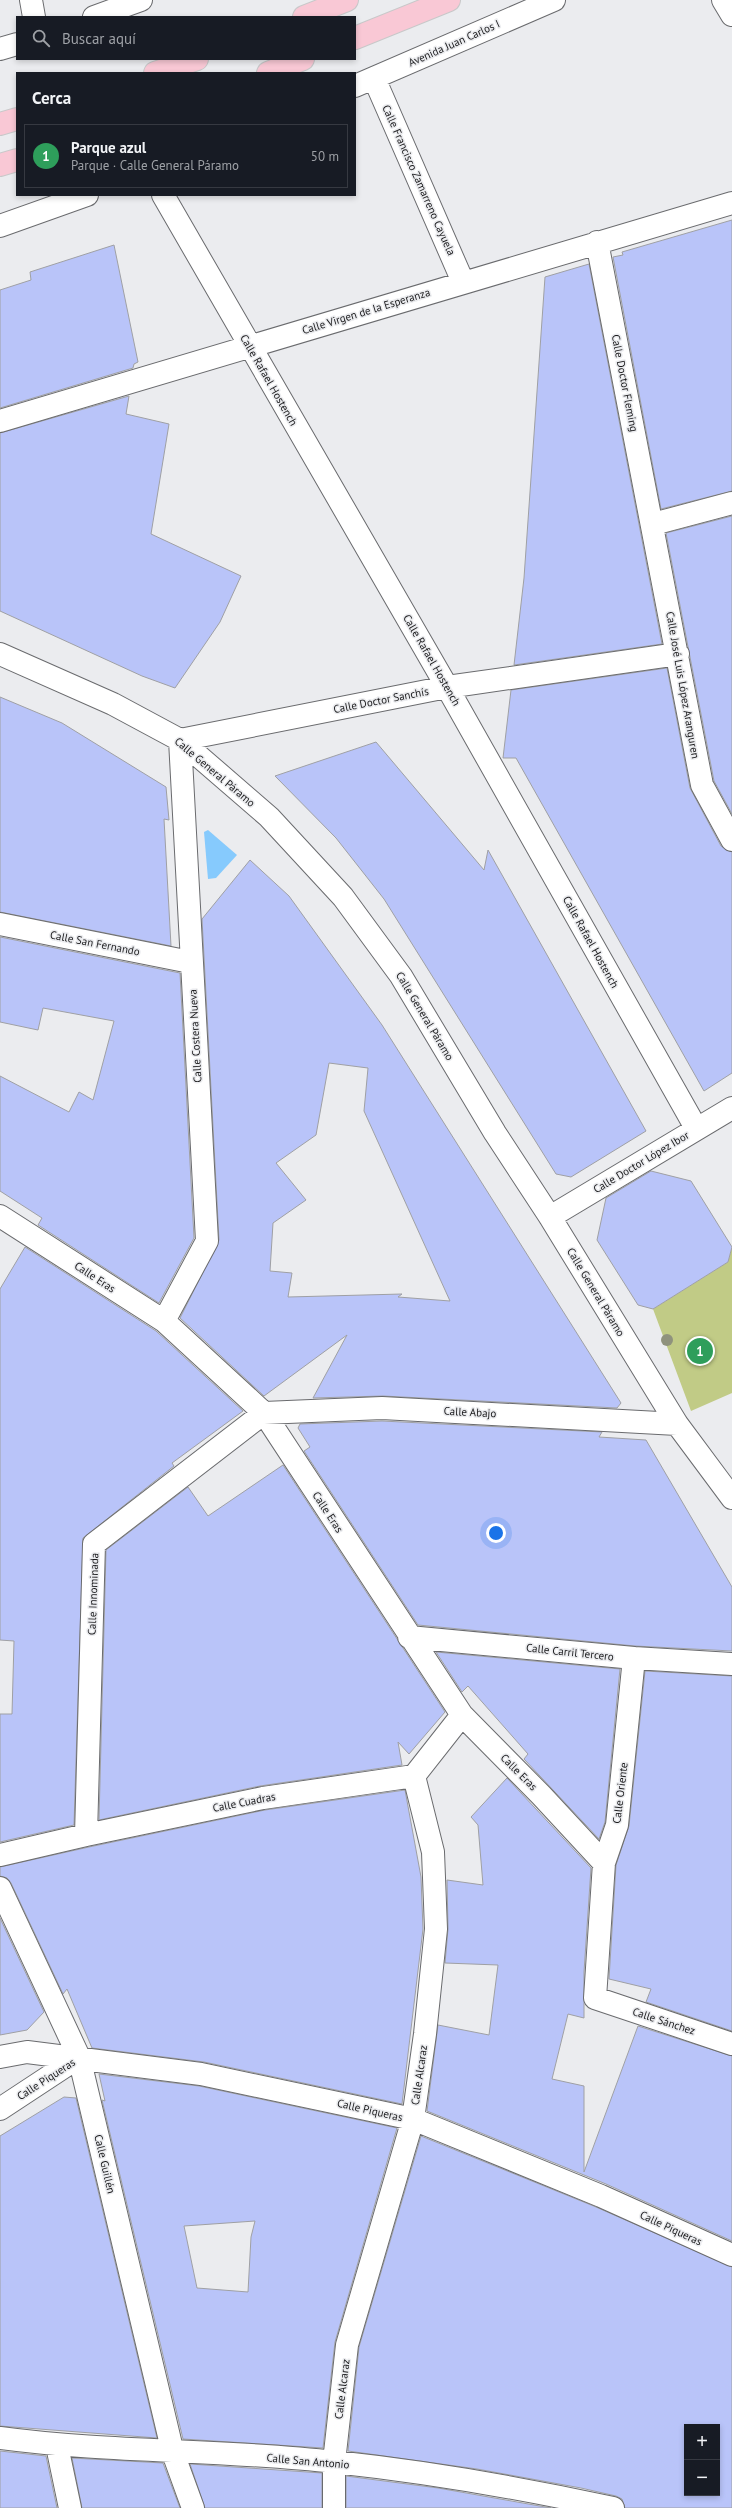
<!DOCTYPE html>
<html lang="es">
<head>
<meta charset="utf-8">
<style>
	:root { --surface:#171b24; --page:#20242c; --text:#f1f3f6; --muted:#9ea1a6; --line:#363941; --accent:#ea580c }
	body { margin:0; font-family:"PT Sans",sans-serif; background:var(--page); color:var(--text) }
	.controls { position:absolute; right:12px; bottom:12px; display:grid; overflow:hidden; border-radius:0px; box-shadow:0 2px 6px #0003 }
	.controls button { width:36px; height:36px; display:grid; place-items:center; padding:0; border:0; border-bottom:1px solid var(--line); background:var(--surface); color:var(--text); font:20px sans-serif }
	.you { position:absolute; left:496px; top:1533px; width:14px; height:14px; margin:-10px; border:3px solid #fff; border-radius:50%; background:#1a73e8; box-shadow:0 0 0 6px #1a73e833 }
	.badge { display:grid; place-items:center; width:26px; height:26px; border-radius:50%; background:var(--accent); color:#fff; font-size:13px; font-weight:700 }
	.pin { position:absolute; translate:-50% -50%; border:2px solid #fff; box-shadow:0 1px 4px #0006 }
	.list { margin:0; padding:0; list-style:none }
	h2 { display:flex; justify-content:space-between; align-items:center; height:52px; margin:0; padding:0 16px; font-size:17px }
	h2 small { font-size:13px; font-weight:400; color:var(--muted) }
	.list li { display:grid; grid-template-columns:26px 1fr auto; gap:12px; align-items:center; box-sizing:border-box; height:64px; margin:0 8px 8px; padding:0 8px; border:1px solid var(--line); border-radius:0px }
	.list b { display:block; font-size:15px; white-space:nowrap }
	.list p { margin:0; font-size:13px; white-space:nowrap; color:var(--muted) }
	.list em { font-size:13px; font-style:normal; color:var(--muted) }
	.icon { flex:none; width:22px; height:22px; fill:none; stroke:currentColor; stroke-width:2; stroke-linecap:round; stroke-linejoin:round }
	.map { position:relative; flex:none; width:732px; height:2508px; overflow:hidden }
	.search { position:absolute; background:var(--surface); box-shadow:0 2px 6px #0003; left:16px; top:16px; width:340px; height:44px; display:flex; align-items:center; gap:10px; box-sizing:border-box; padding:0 14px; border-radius:0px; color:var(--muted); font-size:15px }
	.panel { position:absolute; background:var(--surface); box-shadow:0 2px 6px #0003; left:16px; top:72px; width:340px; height:124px; border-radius:0px }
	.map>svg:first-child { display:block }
	.green { fill:#c1cb86 }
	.water { fill:#86cafd }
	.building { fill:#b9c4f9; stroke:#9fa0a4; fill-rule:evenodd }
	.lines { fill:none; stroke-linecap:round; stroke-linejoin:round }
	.minor-casing { stroke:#6a6b6e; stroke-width:24 }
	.major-casing { stroke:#c8c8c9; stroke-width:24 }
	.minor { stroke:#fff; stroke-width:22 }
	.major { stroke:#f9c8d5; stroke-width:22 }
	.tree { fill:#8f927d }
	.labels { text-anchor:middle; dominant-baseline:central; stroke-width:3; stroke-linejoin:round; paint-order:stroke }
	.street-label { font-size:11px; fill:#1b1b1d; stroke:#ebecef }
</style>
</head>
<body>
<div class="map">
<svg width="732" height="2508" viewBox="0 0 732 2508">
	<rect width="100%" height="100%" fill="#ebecef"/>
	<path class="green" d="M732,1247V1393L691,1411L653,1309L728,1262Z"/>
	<path class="water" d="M208,830L237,855L216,878L208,879L204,832Z"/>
	<path class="building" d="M732,220V491L661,509L613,257L623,255L622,252Z
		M114,245L138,362L134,364L133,368L0,408V290L31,280L30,272Z
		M589,264L662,644L514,665L524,578L545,277Z
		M129,396L126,414L169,424L151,534L241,576L220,622L175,688L142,676L0,611V433Z
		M732,516V814L714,781L666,533Z
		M667,668L690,788L721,846L732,852V1073L704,1091L516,758H503L511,690Z
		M0,697L62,723L166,787L169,820L164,819L171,946L0,912Z
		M376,742L484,870L488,850L646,1131L571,1177L556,1174L384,899L336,838L275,776Z
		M250,860L289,896L382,1025L621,1403L617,1408L383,1396L313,1398L347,1335L264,1396L180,1318L219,1240L202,919ZM329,1063L368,1068L364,1111L450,1301L398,1297L402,1294L288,1297L292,1273L270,1271L273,1223L306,1200L276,1163L316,1135Z
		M0,937L180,973L194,1238L159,1303L38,1225L42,1218L0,1191V1076L69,1112L79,1092L93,1100L114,1021L43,1008L38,1030L0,1022Z
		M651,1171L691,1181L732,1247L728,1262L653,1309L638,1305L597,1240L606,1198Z
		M25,1247L156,1331L243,1411L172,1463L174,1466L83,1538L74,1825L0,1842V1714H12L14,1641L0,1640V1289Z
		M382,1421L602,1432L599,1437L646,1440L732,1587V1651L635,1646L418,1625L304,1451L310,1447L298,1428L300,1424Z
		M283,1465L445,1712L409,1754L398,1742L402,1765L260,1786L99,1820L106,1550L188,1487L208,1516Z
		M436,1652L620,1669L605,1822L599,1839L524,1759L528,1754L468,1686L462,1692Z
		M645,1671L732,1676V2031L646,2002L651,1989L609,1979L616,1865L629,1826Z
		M507,1778L591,1868L584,1972V2018L568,2014L552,2079L584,2086V2172L638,2026L732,2056V2241L606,2184L427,2111L438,2025L489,2035L498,1965L445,1963L448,1929L447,1880L483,1885L478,1825L471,1817Z
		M405,1790L421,1877L423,1929L402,2104L204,2062L92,2048L67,1989L63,1994L11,1883L7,1878L0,1876V1867L89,1847L265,1810Z
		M0,1918L44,2012L27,2030L0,2035Z
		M99,2074L199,2086L397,2128L335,2342L323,2448L183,2439L102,2100L105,2101ZM255,2221L251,2237L248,2292L197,2288L184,2226Z
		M64,2097L76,2098L157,2438L0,2426V2136Z
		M421,2136L596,2207L732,2267V2508H625L622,2499L616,2496L581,2488L477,2469L348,2451L359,2347ZM687,2427H717V2493H687Z
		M0,2451L46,2456L57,2508H0Z
		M72,2458L163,2463L180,2508H82Z
		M190,2464L322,2473V2508H205Z
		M346,2476L438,2488L551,2508H346Z"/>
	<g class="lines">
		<g class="minor-casing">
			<path id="minor" d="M31,0L34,17
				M723,0L732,15
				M94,17L141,0
				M0,49L17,44
				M374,78L463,282
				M355,86L554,0
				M163,195L447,687L696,1128
				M0,226L87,195
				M597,242L702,785L732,840
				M0,421L732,203
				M653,524L732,503
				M0,654L113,704L180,740L269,817L343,897L401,976L495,1133L550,1217L677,1424L732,1498
				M0,924L190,962
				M0,1216L164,1321L264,1413L462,1715L541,1795L604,1863
				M550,1217L732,1108
				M164,1321L207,1241L180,740L447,687L678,654
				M264,1413L382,1408L677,1424
				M409,1637L634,1658L732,1664
				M634,1658L617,1825L604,1863L595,1998L732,2044
				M86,1835L94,1544L264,1413
				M0,1855L86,1835L263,1798L414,1776L462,1715
				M0,1888L79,2057L173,2453L193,2508
				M0,2057L27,2052L201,2074L413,2119L601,2196L732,2255
				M0,2109L79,2057
				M0,2438C111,2453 223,2449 335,2462C428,2472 521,2488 613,2508
				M57,2446L70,2508
				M334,2508V2462L347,2345L413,2119L425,2034L436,1929L433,1852L414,1776"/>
		</g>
		<g class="major-casing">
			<path id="major" d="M304,17L347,0
				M355,38L449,0
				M155,73L197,59
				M268,73L303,59
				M0,124L17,119
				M0,165L17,160"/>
		</g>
		<use href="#minor" class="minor"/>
		<use href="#major" class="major"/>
	</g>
	<circle class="tree" cx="667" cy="1340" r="6"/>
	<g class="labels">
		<g class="street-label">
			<text transform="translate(454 43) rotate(-24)">Avenida Juan Carlos I</text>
			<text transform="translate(419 180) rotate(66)">Calle Francisco Zamarreno Cayuela</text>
			<text transform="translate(366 311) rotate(-17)">Calle Virgen de la Esperanza</text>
			<text transform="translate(269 380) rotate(60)">Calle Rafael Hostench</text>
			<text transform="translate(625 383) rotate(79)">Calle Doctor Fleming</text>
			<text transform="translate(432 660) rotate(60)">Calle Rafael Hostench</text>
			<text transform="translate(683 685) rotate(80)">Calle José Luis López Aranguren</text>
			<text transform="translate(381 700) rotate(-11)">Calle Doctor Sanchís</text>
			<text transform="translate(215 772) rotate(40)">Calle General Páramo</text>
			<text transform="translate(591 942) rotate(61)">Calle Rafael Hostench</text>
			<text transform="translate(95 943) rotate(11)">Calle San Fernando</text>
			<text transform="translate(425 1016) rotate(59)">Calle General Páramo</text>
			<text transform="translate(195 1036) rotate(-93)">Calle Costera Nueva</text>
			<text transform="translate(641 1162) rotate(-31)">Calle Doctor López Ibor</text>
			<text transform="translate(95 1277) rotate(33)">Calle Eras</text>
			<text transform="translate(596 1292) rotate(59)">Calle General Páramo</text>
			<text transform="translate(470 1412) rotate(3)">Calle Abajo</text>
			<text transform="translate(328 1512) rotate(57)">Calle Eras</text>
			<text transform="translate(93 1594) rotate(-88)">Calle Innominada</text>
			<text transform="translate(570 1652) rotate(6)">Calle Carril Tercero</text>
			<text transform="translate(519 1772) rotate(45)">Calle Eras</text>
			<text transform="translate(620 1793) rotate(-83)">Calle Oriente</text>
			<text transform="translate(244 1802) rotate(-11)">Calle Cuadras</text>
			<text transform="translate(664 2021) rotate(18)">Calle Sánchez</text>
			<text transform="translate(419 2075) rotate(-82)">Calle Alcaraz</text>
			<text transform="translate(46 2079) rotate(-33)">Calle Piqueras</text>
			<text transform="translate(370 2110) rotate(13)">Calle Piqueras</text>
			<text transform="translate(105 2164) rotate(77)">Calle Guillén</text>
			<text transform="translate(671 2228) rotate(25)">Calle Piqueras</text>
			<text transform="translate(342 2389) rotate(-83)">Calle Alcaraz</text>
			<text transform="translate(308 2461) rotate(5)">Calle San Antonio</text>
		</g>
	</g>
</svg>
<div class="controls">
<button>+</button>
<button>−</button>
</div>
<div class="you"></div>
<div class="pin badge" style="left:700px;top:1351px;background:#2e9e5b">1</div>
<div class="search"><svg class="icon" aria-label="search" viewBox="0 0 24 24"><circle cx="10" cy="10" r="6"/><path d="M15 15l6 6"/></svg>Buscar aquí</div>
<section class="panel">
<h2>Cerca<small></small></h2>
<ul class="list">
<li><span class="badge" style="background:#2e9e5b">1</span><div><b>Parque azul</b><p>Parque · Calle General Páramo</p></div><em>50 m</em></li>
</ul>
</section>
</div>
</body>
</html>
